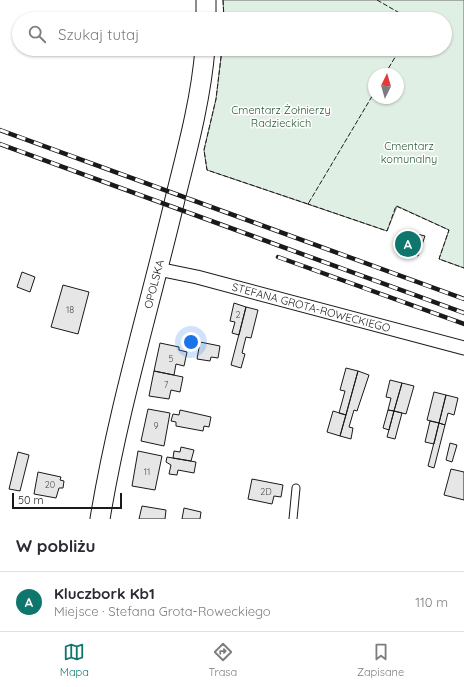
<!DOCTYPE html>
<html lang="pl">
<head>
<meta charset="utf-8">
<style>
	:root { --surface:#fff; --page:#f7f7f7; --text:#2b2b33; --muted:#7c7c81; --line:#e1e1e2; --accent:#0f766e }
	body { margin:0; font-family:Quicksand,sans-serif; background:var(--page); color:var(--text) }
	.compass { position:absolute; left:368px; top:68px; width:36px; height:36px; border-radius:50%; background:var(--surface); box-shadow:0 1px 3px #0004; rotate:5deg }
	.scale { position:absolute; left:12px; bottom:10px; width:110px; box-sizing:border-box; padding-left:4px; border:2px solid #1a1a1a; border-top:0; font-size:11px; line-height:14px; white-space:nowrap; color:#1a1a1a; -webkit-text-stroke:3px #fff; paint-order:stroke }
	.you { position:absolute; left:191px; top:342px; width:14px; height:14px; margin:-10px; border:3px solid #fff; border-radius:50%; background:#1a73e8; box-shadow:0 0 0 6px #1a73e833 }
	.badge { display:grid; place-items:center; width:26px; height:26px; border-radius:50%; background:var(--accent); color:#fff; font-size:13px; font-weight:700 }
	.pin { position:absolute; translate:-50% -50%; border:2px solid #fff; box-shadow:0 1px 4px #0006 }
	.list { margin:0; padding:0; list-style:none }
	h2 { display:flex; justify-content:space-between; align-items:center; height:52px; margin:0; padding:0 16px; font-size:17px }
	h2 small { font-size:13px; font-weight:400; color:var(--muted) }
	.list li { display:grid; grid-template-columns:26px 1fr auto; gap:12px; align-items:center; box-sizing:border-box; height:60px; padding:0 16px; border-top:1px solid var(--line) }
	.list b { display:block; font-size:15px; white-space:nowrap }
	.list p { margin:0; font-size:13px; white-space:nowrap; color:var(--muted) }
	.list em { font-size:13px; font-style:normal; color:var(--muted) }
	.icon { flex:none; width:22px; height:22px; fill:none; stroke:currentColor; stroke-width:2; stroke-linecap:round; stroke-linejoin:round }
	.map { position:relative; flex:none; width:464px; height:519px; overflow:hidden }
	.search { position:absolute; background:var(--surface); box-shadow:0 1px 3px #0004; left:12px; right:12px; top:12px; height:44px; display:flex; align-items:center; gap:10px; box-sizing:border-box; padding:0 14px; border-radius:22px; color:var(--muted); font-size:15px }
	.sheet { height:112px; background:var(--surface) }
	nav { display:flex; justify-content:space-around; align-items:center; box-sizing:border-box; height:56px; border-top:1px solid var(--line); background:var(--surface); font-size:11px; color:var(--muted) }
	nav a { display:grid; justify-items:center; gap:2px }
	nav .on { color:var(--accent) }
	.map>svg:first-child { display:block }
	.green { fill:#e0efe3; stroke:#6a6a6a; fill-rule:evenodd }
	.building { fill:#e6e6e6; stroke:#1a1a1a }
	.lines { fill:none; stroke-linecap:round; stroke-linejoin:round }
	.lane-casing { stroke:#1a1a1a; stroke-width:9 }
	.street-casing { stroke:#1a1a1a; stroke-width:15 }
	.secondary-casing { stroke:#1a1a1a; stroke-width:21 }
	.lane { stroke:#fff; stroke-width:7 }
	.street { stroke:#fff; stroke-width:13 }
	.secondary { stroke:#fff; stroke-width:19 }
	.rail-casing { stroke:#1a1a1a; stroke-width:4.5 }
	.rail { stroke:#fff; stroke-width:3; stroke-dasharray:9; stroke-linecap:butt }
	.fence { stroke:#1a1a1a; stroke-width:1; stroke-dasharray:5 2; stroke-linecap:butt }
	.labels { text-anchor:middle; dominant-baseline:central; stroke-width:3; stroke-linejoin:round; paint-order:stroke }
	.number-label { font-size:9px; fill:#4d4d4d }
	.park-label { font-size:11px; fill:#2b5a34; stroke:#fff }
	.street-label { font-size:11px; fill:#1a1a1a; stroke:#fff }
</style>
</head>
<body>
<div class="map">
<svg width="464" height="519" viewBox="0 0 464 519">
	<rect width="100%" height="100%" fill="#fff"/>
	<path class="green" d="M223,0H464V268L439,259L449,230L397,206L387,231L207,170L204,150L216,99L222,49H445V19H224ZM374,74H398V98H374Z"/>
	<path class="building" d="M156,49H176V55L156,54Z
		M417,234L425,236L418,256L394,247L398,236L415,242Z
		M22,272L35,277L30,292L17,287Z
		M63,285L89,292L78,334L51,327Z
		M234,303L246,307L239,335L232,333L235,322L230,321Z
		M246,307L258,310L251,338L246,337L242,353L245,354L241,368L231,365Z
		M200,342L220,346L218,358L211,357L210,361L197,359Z
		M160,343L179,347V350L187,352L184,366L176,364L174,375L154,371Z
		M346,368L358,371L346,415L339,413L345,391L340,390Z
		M154,371L183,377L180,392L171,390L169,399L149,396Z
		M358,371L369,375L357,411L354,410L349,427L353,428L351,439L340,436Z
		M390,380L402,383L394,411L388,410L391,398L386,397Z
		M402,383L414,386L406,414L394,411Z
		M434,392L446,395L439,423L427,420Z
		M446,395L458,398L454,415L448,413L445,425L439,423Z
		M148,409L170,413L164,446L141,441Z
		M180,410L211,417L209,427L204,426L203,431L176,426V422L171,421L173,414L179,415Z
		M388,410L394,411L389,430L383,428Z
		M333,411L346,415L340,436L327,432Z
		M394,411L402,413L395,439L387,437Z
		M430,421L439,423L434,444L425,442Z
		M439,423L445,425L434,468L428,466Z
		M450,443L457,445L452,462L446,460Z
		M181,447L194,450L191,461L173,458L174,451L180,452Z
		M138,451L162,456L155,490L132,486Z
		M18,452L29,455L20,491L9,489Z
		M167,457L196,462L194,473L178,470L177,475L169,474L171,465L166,462Z
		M451,469L464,472V500L444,495Z
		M38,472L61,477L60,480L64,481L63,488H59L56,498L34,494Z
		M252,479L283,485L281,497L274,496L272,504L248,499Z
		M142,506L166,510L165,519H139Z
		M184,508L201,512L200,519H182Z"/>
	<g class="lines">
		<g class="lane-casing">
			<path id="lane" d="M293,519L296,488"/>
		</g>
		<g class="street-casing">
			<g id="street">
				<path id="s1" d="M158,269L197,277L464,348"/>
			</g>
		</g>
		<g class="secondary-casing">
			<g id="secondary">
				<path d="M206,0V19"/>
				<path id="s2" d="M100,519C118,409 151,302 176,195C188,147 201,98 205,49"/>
			</g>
		</g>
		<use href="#lane" class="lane"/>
		<use href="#street" class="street"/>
		<use href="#secondary" class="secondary"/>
		<g class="rail-casing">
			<path id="rail" d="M0,130L464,299
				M0,144L464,313
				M278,257L464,324"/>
		</g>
		<use href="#rail" class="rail"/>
		<path class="fence" d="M223,0L224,19
			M377,0L410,19
			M222,49L216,99L204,150L207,170L308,204L374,93
			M385,74L400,49
			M309,203L308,204L387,231L396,206L449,230L439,259L464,268"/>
	</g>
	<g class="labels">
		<g class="number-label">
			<text x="70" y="309">18</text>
			<text x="238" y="314">2</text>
			<text x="171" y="358">5</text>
			<text x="166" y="384">7</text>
			<text x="156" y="425">9</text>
			<text x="147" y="471">11</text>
			<text x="50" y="484">20</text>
			<text x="266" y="491">2D</text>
		</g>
		<g class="park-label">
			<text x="281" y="110">Cmentarz Żołnierzy<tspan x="281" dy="13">Radzieckich</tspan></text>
			<text x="409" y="146">Cmentarz<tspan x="409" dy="13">komunalny</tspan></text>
		</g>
		<g class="street-label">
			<text stroke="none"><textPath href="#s2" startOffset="241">OPOLSKA</textPath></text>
			<text stroke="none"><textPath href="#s1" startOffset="158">STEFANA GROTA-ROWECKIEGO</textPath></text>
		</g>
	</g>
</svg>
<svg class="compass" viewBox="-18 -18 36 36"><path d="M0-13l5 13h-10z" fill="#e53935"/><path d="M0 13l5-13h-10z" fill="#7c7c81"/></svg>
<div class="scale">50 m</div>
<div class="you"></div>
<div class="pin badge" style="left:408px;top:244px">A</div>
<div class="search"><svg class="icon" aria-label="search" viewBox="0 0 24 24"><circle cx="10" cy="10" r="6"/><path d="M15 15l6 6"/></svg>Szukaj tutaj</div>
</div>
<section class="sheet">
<h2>W pobliżu<small></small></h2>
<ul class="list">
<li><span class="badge">A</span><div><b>Kluczbork Kb1</b><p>Miejsce · Stefana Grota-Roweckiego</p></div><em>110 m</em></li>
</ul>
</section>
<nav>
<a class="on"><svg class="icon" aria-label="map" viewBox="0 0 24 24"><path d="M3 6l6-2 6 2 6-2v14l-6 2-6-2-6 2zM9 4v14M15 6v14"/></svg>Mapa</a>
<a><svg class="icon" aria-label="directions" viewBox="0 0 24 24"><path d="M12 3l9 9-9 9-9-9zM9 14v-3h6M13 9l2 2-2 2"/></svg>Trasa</a>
<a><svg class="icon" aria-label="saved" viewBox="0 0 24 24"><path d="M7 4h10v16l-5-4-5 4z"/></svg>Zapisane</a>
</nav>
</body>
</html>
